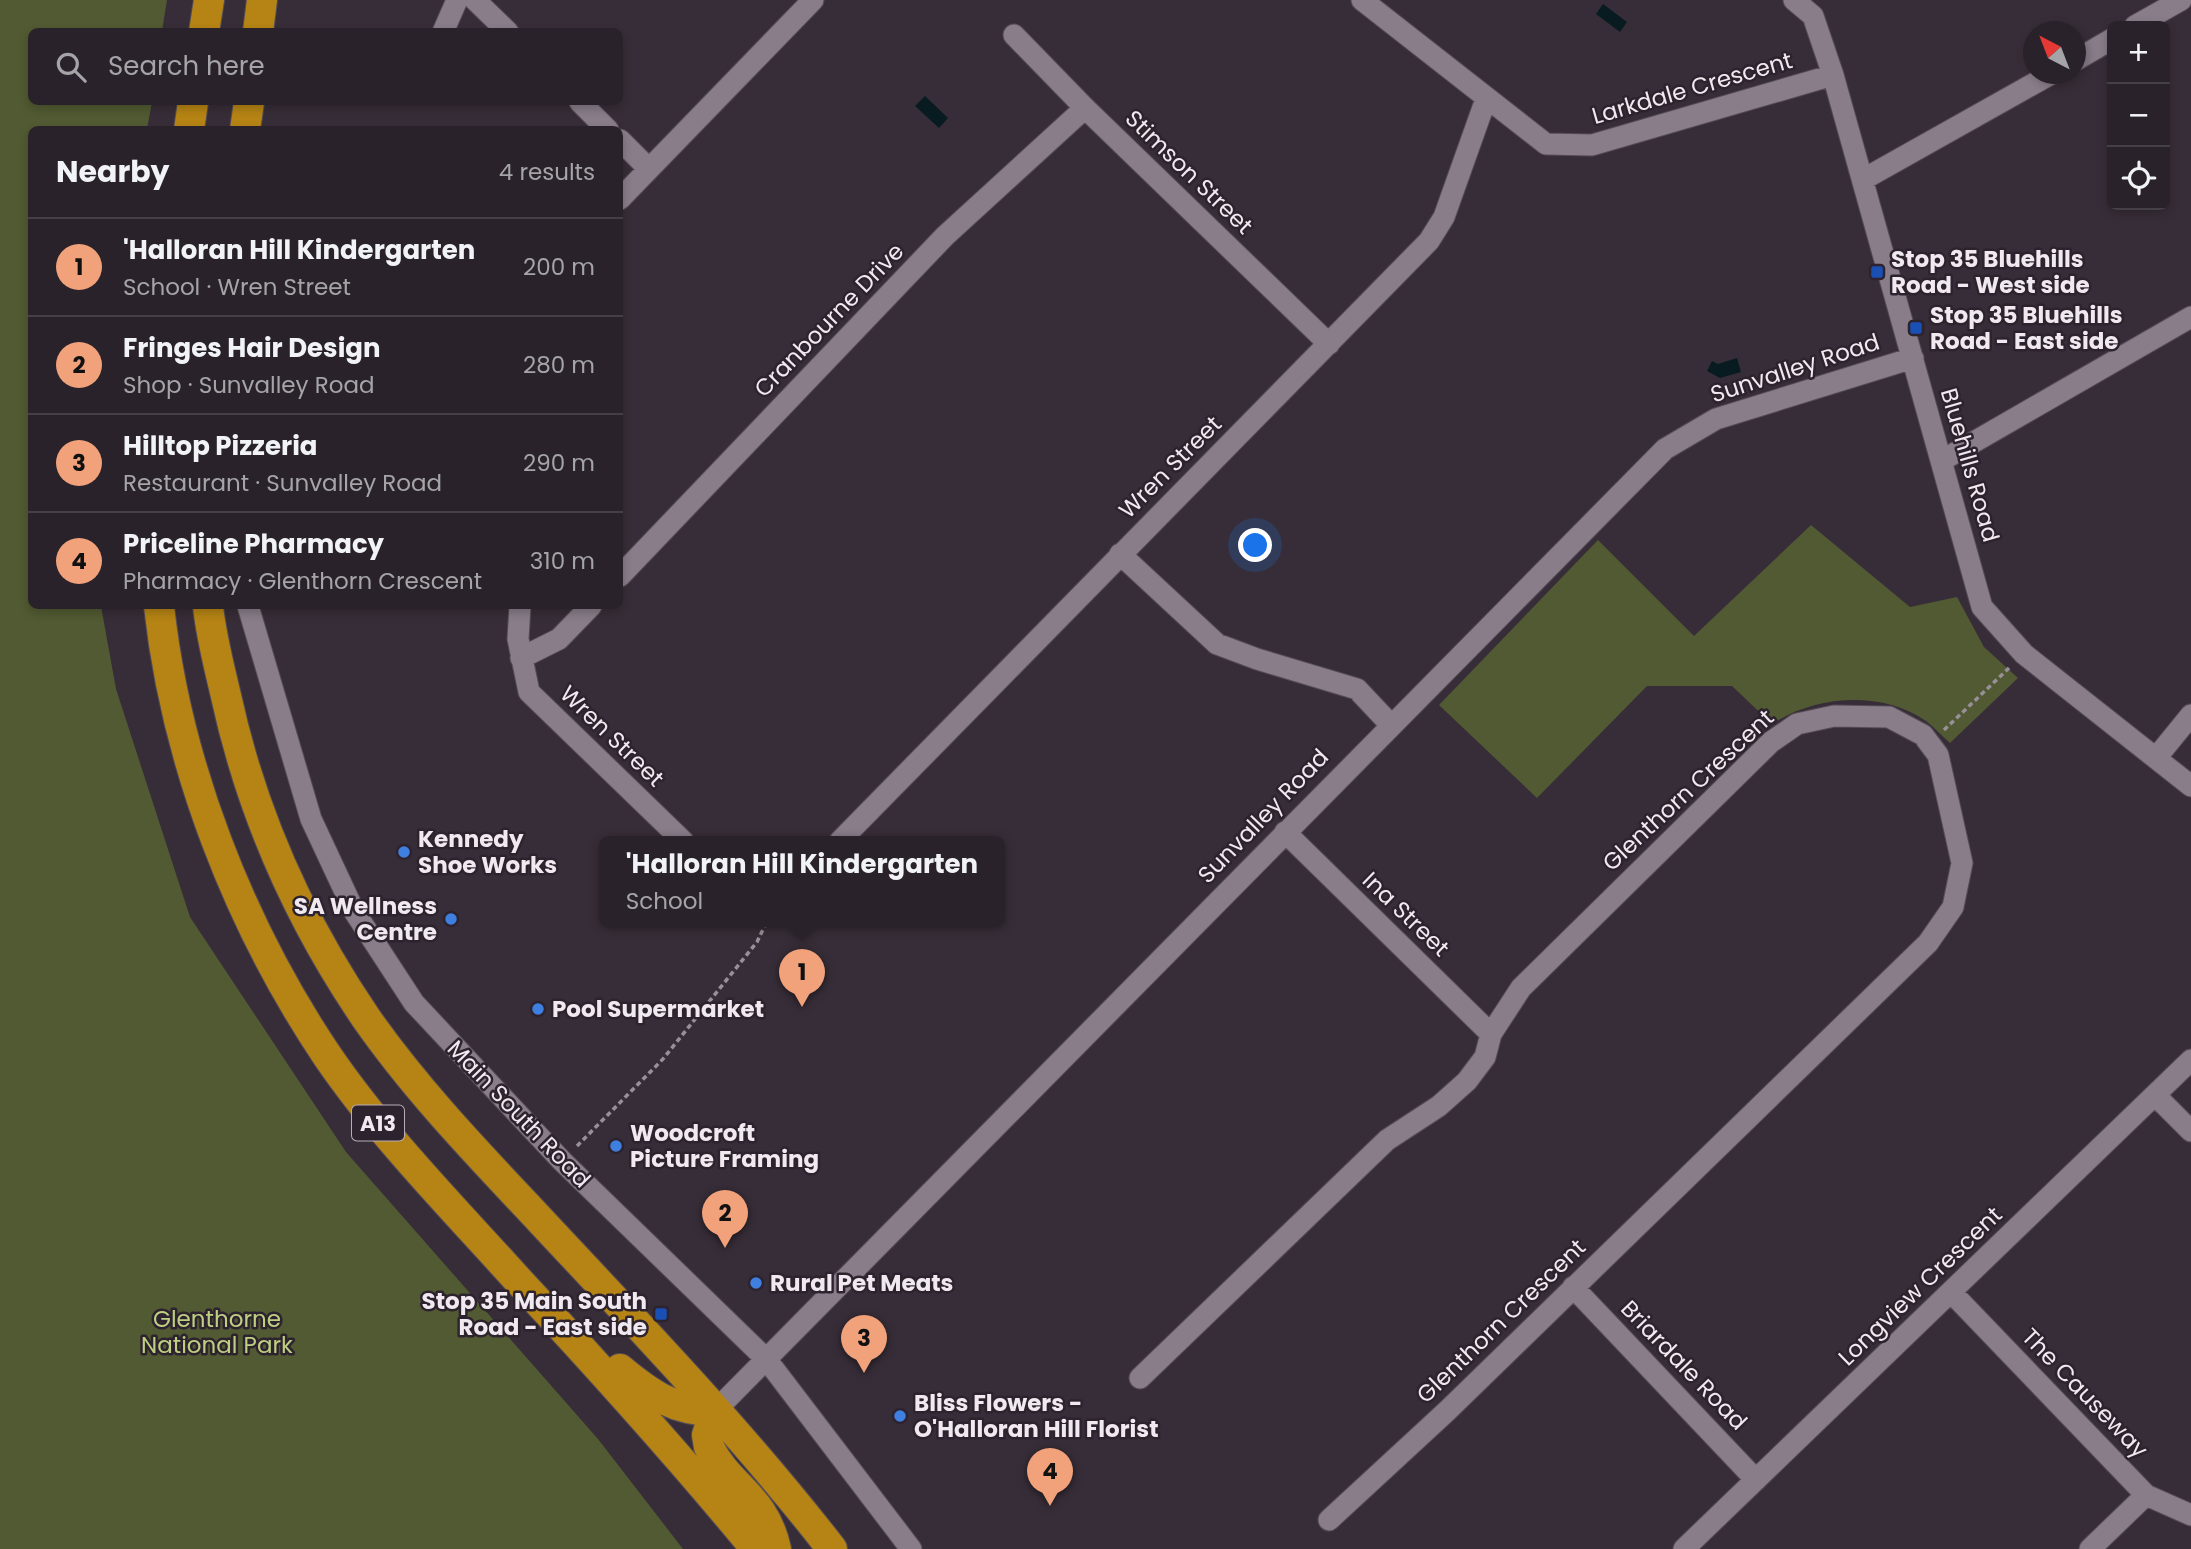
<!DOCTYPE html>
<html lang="en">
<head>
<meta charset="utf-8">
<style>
	:root { --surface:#29222a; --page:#312a32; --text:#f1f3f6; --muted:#a5a4a8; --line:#453f47; --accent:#f1a27b }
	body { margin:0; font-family:Poppins,sans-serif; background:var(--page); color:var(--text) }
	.controls { position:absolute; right:21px; top:21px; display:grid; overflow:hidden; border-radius:10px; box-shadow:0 4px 10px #0003 }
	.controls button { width:63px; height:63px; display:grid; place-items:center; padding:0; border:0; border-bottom:2px solid var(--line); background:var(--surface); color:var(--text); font:35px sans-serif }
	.compass { position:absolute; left:2023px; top:21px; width:63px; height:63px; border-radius:50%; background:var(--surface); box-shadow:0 4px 10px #0003; rotate:318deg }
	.you { position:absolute; left:1256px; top:546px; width:24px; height:24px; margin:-18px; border:5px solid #fff; border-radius:50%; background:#1a73e8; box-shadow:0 0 0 10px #1a73e833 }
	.badge { display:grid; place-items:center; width:46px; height:46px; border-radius:50%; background:var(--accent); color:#111; font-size:23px; font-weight:700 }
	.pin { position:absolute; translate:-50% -58px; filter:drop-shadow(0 2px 4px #0008) }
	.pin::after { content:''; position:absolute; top:37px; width:24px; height:21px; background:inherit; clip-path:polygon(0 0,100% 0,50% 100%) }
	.popup { position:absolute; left:599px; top:836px; width:406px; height:91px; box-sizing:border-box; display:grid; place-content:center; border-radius:10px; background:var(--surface); filter:drop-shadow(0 2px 5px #0005); font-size:23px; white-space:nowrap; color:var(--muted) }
	.popup b { font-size:26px; color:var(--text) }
	.popup::after { content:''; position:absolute; left:50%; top:100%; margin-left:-14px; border:14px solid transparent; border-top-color:var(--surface) }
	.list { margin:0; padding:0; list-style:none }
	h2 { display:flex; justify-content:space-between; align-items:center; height:91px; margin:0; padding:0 28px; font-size:30px }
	h2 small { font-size:23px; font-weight:400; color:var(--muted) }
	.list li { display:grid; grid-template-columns:46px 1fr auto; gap:21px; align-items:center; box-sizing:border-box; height:98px; padding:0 28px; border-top:2px solid var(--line) }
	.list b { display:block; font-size:26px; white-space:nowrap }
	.list p { margin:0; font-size:23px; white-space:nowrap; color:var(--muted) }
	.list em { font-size:23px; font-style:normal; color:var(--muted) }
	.icon { flex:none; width:38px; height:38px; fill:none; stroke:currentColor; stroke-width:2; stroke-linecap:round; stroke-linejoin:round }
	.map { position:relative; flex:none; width:2191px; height:1549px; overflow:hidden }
	.search { position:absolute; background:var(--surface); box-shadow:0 4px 10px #0003; left:28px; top:28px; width:595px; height:77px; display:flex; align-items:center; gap:18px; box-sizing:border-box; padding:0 24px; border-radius:10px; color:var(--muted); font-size:26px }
	.panel { position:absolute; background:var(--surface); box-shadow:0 4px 10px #0003; left:28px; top:126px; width:595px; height:483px; border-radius:10px }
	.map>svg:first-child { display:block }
	.green { fill:#515a32 }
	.water { fill:#071b21 }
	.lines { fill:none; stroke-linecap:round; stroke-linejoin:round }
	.minor-casing { stroke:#554c55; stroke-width:23 }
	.highway-casing { stroke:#554c55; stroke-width:32 }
	.path { stroke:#989099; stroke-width:3.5; stroke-dasharray:5 3.5; stroke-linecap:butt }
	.minor { stroke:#887d89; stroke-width:21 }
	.highway { stroke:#b68414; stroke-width:30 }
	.transit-dot { fill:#1a4fb4; stroke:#2d232e; stroke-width:2.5 }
	.shop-dot { fill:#3f7fe0; stroke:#2d232e; stroke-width:2.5 }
	.labels { text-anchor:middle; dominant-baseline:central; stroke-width:5; stroke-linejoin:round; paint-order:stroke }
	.shield { fill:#2d232e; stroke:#b6aeb6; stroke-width:2 }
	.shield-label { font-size:21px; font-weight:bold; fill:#f0e9f0 }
	.street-label { font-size:23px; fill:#f0e9f0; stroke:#2d232e }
	.poi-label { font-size:23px; font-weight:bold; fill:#f0e9f0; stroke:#2d232e; text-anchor:start }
	.park-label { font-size:23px; fill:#becf82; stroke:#2d232e }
</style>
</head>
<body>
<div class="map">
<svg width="2191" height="1549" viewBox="0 0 2191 1549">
	<rect width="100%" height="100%" fill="#372d38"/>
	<path class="green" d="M0,0H167L162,31L32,32V102H152L147,129L32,130V606H101L116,689L190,917L346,1152L598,1439L683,1549H0Z
		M1811,525L1910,607L1957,597L1984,647L2018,678L1950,743C1942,736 1934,727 1926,721C1882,690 1815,695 1772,724L1732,686H1647L1537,798L1439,705L1598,540L1694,636Z"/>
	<path class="water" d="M1603,4L1627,22L1620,32L1596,14Z
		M925,96L948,118L939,128L915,106Z
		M1737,358L1741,372L1720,378L1707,371L1712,361L1718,364Z"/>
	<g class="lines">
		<g class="minor-casing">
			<path id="minor" d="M475,0L508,32
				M1362,0L1546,144L1592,145L1833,75
				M1794,0L1813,16L1833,75L1982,607L2024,654L2191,786
				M2135,26L2181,0
				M443,32L457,0
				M1014,35L1085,108L1329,344
				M2076,60L2112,39
				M580,102L608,130
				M620,140L648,168
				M1864,179L2051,74
				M620,199L813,0
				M1941,461L2191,317
				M1120,554L1217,644L1257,659L1357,689L1390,724
				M620,576L945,236L1085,108
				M248,606L311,819L354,911L414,1003L562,1161L767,1360L911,1549
				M520,606L518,639L529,692L683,841
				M521,658L559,639L591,606
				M2156,758L2191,715
				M1285,832L1491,1034
				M840,841L1429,241L1444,217L1486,99
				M2156,1096L2191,1131
				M1573,1287L1756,1480
				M1951,1292L2146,1495L2191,1515
				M1140,1378L1387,1140L1439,1106L1467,1081L1485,1057L1491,1034L1521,988L1771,742L1797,724L1834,716L1889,717L1923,735L1938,755L1962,863L1953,907L1928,943L1447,1411L1329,1520
				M715,1411L1665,449L1716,419L1913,358
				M1684,1549L2191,1060
				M2090,1549L2146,1495"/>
		</g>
		<g class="highway-casing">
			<path id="highway" d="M204,32L209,0
				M258,32L262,0
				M189,130L193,102
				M245,130L249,102
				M159,606C176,763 239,925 328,1057C383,1137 452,1207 517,1279C599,1367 679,1456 756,1549
				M208,606C211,636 219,666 226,696C251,811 300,921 366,1018C417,1091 479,1155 540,1220C640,1327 742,1433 832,1549
				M620,1369C650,1394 674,1411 715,1411
				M715,1411L707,1435L709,1447C729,1488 764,1495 776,1549"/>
		</g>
		<path class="path" d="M1944,730L2009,668
			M577,1146L663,1059L757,942L767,921"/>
		<use href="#minor" class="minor"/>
		<use href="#highway" class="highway"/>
	</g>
	<g class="transit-dot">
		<rect x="1870" y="265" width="14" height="14" rx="3.5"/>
		<rect x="1909" y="321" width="14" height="14" rx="3.5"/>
		<rect x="654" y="1307" width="14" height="14" rx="3.5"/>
	</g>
	<g class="shop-dot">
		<circle cx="404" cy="852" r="7"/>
		<circle cx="451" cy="919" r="7"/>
		<circle cx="538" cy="1009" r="7"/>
		<circle cx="616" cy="1146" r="7"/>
		<circle cx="756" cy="1283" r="7"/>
		<circle cx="900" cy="1416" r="7"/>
	</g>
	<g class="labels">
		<rect class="shield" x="352" y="1105.5" width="52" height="35" rx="5"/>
		<g class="shield-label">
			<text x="378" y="1123">A13</text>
		</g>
		<g class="street-label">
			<text transform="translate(1692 88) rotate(-16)">Larkdale Crescent</text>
			<text transform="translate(1189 172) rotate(44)">Stimson Street</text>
			<text transform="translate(829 320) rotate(-46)">Cranbourne Drive</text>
			<text transform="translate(1795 368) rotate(-18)">Sunvalley Road</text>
			<text transform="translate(1970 465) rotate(74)">Bluehills Road</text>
			<text transform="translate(1170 467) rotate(-45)">Wren Street</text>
			<text transform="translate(612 736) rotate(44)">Wren Street</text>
			<text transform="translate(1688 790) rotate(-43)">Glenthorn Crescent</text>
			<text transform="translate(1263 816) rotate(-46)">Sunvalley Road</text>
			<text transform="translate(1406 914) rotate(44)">Ina Street</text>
			<text transform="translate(519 1114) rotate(46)">Main South Road</text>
			<text transform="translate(1920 1286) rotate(-44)">Longview Crescent</text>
			<text transform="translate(1501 1321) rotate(-44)">Glenthorn Crescent</text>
			<text transform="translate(1684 1365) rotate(46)">Briardale Road</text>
			<text transform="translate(2085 1393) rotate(46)">The Causeway</text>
		</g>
		<g class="poi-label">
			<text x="1891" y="259">Stop 35 Bluehills<tspan x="1891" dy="26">Road - West side</tspan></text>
			<text x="1930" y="315">Stop 35 Bluehills<tspan x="1930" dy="26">Road - East side</tspan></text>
			<text x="418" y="839">Kennedy<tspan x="418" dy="26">Shoe Works</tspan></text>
			<text x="437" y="906" text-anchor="end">SA Wellness<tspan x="437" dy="26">Centre</tspan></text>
			<text x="552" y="1009">Pool Supermarket</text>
			<text x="630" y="1133">Woodcroft<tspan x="630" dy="26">Picture Framing</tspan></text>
			<text x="770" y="1283">Rural Pet Meats</text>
			<text x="647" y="1301" text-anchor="end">Stop 35 Main South<tspan x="647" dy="26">Road - East side</tspan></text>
			<text x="914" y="1403">Bliss Flowers -<tspan x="914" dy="26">O'Halloran Hill Florist</tspan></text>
		</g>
		<g class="park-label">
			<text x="217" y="1319">Glenthorne<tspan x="217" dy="26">National Park</tspan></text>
		</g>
	</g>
</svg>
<div class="controls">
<button>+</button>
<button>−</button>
<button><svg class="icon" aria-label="locate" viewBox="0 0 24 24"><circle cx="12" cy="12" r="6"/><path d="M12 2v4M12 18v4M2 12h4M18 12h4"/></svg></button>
</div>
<svg class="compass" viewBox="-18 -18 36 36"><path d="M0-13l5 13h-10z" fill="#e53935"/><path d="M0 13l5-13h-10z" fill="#a5a4a8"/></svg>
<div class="you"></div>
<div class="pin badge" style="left:802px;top:1007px">1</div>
<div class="popup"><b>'Halloran Hill Kindergarten</b>School</div>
<div class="pin badge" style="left:725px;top:1248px">2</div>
<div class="pin badge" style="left:864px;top:1373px">3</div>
<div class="pin badge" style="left:1050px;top:1506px">4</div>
<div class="search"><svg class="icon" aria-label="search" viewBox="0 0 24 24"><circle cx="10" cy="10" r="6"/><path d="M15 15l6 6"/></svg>Search here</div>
<section class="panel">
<h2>Nearby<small>4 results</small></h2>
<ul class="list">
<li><span class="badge">1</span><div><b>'Halloran Hill Kindergarten</b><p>School · Wren Street</p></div><em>200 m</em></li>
<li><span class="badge">2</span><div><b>Fringes Hair Design</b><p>Shop · Sunvalley Road</p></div><em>280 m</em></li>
<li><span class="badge">3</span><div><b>Hilltop Pizzeria</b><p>Restaurant · Sunvalley Road</p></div><em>290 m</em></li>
<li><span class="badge">4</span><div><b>Priceline Pharmacy</b><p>Pharmacy · Glenthorn Crescent</p></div><em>310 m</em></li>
</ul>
</section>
</div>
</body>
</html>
